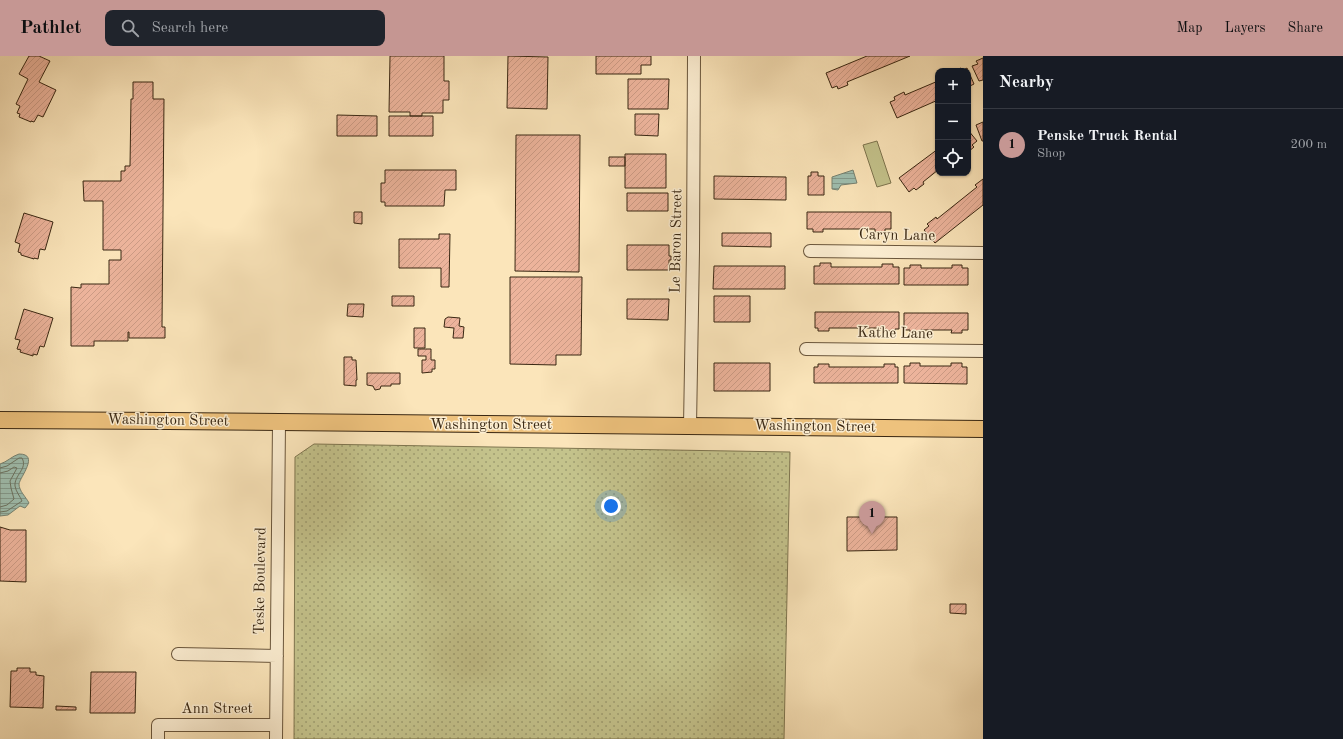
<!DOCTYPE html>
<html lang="en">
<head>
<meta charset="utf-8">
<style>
	:root { --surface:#171b24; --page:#20242c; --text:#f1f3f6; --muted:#9ea1a6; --line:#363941; --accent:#c59692 }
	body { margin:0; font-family:"Old Standard TT",serif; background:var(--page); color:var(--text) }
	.controls { position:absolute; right:12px; top:12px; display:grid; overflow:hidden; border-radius:8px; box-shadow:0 1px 3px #0004 }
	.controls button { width:36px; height:36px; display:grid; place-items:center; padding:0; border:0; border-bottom:1px solid var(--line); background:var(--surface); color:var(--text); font:20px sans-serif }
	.you { position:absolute; left:611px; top:450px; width:14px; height:14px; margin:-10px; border:3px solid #fff; border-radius:50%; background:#1a73e8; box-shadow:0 0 0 6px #1a73e833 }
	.badge { display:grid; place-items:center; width:26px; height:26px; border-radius:50%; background:var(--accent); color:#111; font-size:13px; font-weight:700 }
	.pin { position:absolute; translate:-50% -33px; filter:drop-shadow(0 1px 2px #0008) }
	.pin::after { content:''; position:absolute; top:21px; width:14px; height:12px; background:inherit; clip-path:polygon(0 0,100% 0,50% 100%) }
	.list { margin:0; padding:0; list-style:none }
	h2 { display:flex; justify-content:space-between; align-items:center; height:52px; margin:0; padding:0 16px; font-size:17px }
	h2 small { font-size:13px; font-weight:400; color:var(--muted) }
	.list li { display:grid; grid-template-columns:26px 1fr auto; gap:12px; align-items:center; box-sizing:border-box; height:72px; padding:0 16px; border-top:1px solid var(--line) }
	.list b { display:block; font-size:15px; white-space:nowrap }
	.list p { margin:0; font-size:13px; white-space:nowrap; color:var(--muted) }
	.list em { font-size:13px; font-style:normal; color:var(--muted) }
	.icon { flex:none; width:22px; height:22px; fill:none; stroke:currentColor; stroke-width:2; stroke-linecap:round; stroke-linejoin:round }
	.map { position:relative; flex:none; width:983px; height:683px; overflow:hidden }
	header { display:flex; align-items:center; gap:24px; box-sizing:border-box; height:56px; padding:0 20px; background:var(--accent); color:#111 }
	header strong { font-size:19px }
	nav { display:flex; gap:22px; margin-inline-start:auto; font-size:14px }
	.search { width:280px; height:36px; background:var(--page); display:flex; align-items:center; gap:10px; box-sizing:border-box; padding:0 14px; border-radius:8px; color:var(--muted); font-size:15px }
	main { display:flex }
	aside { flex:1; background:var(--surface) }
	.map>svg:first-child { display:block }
	.grass { fill:url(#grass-dots); stroke:#7e754f }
	.garden { fill:#c4c38c; stroke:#7e754f }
	.water { fill:url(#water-rules); stroke:#768271 }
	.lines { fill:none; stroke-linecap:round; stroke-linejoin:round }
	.shore { stroke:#6c7361; stroke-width:1 }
	.building { fill:url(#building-hatch); stroke:#392712 }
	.minor-casing { stroke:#6a563c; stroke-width:14 }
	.major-casing { stroke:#392712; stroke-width:18 }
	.minor { stroke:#fceed2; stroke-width:12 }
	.major { stroke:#eec27d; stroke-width:16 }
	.labels { text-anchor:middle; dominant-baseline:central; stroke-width:3; stroke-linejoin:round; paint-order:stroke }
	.street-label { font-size:15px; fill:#392712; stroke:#fceed2 }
</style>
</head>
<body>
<header>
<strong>Pathlet</strong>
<div class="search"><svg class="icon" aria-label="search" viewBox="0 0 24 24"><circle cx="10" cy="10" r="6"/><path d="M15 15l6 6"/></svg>Search here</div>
<nav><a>Map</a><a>Layers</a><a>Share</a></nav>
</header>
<main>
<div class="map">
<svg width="983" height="683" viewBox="0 0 983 683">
	<defs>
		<pattern id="grass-dots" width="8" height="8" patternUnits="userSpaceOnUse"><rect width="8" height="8" fill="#c4c38c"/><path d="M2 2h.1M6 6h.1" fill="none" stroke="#a09e71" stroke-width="1.8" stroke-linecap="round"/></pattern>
		<pattern id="water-rules" width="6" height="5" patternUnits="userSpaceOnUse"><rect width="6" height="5" fill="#9fbfb0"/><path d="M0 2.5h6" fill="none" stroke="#839b8e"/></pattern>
		<pattern id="building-hatch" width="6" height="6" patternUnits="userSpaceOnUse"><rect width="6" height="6" fill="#edb49c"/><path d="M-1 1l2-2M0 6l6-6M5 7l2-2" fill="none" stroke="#cc9b85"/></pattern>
	</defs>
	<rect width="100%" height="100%" fill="#fbe5ba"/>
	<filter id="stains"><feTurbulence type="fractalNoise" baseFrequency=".005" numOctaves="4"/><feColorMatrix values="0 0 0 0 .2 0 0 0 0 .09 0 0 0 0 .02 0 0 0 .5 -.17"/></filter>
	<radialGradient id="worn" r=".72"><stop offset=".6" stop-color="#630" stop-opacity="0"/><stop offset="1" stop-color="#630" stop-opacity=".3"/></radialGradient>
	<path class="grass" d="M314,388L790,396L784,683H294L295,401Z"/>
	<path class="garden" d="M877,85L891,127L877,131L863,89Z"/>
	<path class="water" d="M853,114L857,127L841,129L838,134L832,133V121Z
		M19,398C40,398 20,421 19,428C19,435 26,441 29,447L25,452L20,450L8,459L0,460V408C7,406 12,400 19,398Z"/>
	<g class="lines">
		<path class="shore" d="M0,412L7,410L19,402H22C28,413 14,419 15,430C16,436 20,440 22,445L7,455L0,456
			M0,417L8,415L14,411L17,412L10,425L11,432L14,443L7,449L0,451"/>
	</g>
	<path class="building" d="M29,0H39L50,5L39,26L56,34L43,61L38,59L34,66L31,65V66L19,61L20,58L17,57L20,50L16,48L28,23L19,18Z
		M390,0H444V25H449V44H443V57H422V60H410V56H389Z
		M508,0L548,1L547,53L507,52Z
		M596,0H651V9H641V18H596Z
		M867,0H910L847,26L848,29L838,33L837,30L832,32L826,17Z
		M983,2V24L979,25L972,10L978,8L976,5Z
		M961,12L962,15L967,12L974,28L968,31V15H953Z
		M628,23H669L668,53H628Z
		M938,25V44L897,62L890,46L895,44L894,41L904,36L905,39Z
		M133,26H153V43H164L162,271H165V282H129V276H128V285H94V290H71V231L81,232V228H109V204H121V194H103V145H84L83,125H121V115H125V110H130L131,43H133Z
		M635,58H659L658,80L635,79Z
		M337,59L377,60V80H337Z
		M389,60H433V80H389Z
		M983,66V85H982L976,69Z
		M968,74L977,85L972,89L974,91L968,96Z
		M516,79H580L579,216L515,215Z
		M938,93V114L923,126L924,128L916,134L914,132L909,136L899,122Z
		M625,98H666V132H625Z
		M609,101H625V110H609Z
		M385,114H456V134H445L444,150H385V146H381V127H385Z
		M811,116H818V120H824V139H808V120H811Z
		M714,120L786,121V144L714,143Z
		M983,123V149L935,187L924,174L929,170L927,168L936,161L937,163L977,131L975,129Z
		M627,137H668V155H627Z
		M354,156H362V168L354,167Z
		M807,156H891V173H885V176H875V173H823V176H813V173H807Z
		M24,157L53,166L45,194L40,193L38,203L34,202V203L21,199V197L18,196L20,188L15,186Z
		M722,177H771V191L722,190Z
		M439,178H450L449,231H441V212H399V183H439Z
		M627,189H669V200H671V204H669V214H627Z
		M820,207H831V211H882V208H893V211H899V228H814V210H820Z
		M910,209H921V212H952V209H962V212H968V229H904V212H910Z
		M714,210H785V233H713Z
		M510,221H582L581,299H556V309L510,308Z
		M392,240H414V250H392Z
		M714,240H750V266H714Z
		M627,243H669L668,264L627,263Z
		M348,248H364L363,261L347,260Z
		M24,253L53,262L44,291L40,290L37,299L33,298V300L20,296L21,294L17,293L20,284L15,283Z
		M815,256H899V273H895V275H885V272H829V275H818V272H815Z
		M904,257H968V274H962V277H951L952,274H921V277H910V274H904Z
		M448,261L460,262L459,270L464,271L463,282H453L454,272L444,271L445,263Z
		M414,272H425V292H414Z
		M418,293H431V304H435V313H432V316L422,317V304H426V300H418Z
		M344,301H352V304H356L357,324H356V330L344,329Z
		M714,307H770V335H714Z
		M910,307H920V310H951V307H962V311H967V328L904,327V310H910Z
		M818,308H829V311H884V308H895V311H898V327H814V311H818Z
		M367,317H400V328H391V330H381L380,333L375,334L373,330L367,329Z
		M847,461H897V494L847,495Z
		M0,471L10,474H26V526L0,525Z
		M950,548H966V558L950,557Z
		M17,612H30V616H36V619L44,620L43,652L10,651L11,615H17Z
		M91,616H136L135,657H90Z
		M56,650L76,651V654H56Z"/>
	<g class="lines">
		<g class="minor-casing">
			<path id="minor" d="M810,195L983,197
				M806,293L983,295
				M690,370L693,194L694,0
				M178,598L277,600
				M158,683V669H276
				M276,683L279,367"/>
		</g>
		<g class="major-casing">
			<path id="major" d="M0,364L168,365L983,373"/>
		</g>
		<use href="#minor" class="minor"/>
		<use href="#major" class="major"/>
	</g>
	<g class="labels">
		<g class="street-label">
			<text transform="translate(897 180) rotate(1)">Caryn Lane</text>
			<text transform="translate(677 185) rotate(-89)">Le Baron Street</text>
			<text transform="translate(895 278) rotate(1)">Kathe Lane</text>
			<text transform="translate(168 365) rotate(1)">Washington Street</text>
			<text x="491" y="369">Washington Street</text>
			<text transform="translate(815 371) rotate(1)">Washington Street</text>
			<text transform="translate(261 525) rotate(-89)">Teske Boulevard</text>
			<text x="217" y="653">Ann Street</text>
		</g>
	</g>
	<rect width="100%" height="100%" filter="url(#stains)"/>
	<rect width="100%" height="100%" fill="url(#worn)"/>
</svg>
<div class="controls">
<button>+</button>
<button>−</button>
<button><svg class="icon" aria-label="locate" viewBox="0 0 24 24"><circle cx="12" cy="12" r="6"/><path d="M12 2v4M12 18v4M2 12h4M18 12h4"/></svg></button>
</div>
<div class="you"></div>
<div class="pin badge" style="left:872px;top:478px">1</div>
</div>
<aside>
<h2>Nearby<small></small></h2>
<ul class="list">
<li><span class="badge">1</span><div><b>Penske Truck Rental</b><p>Shop</p></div><em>200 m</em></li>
</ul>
</aside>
</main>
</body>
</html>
